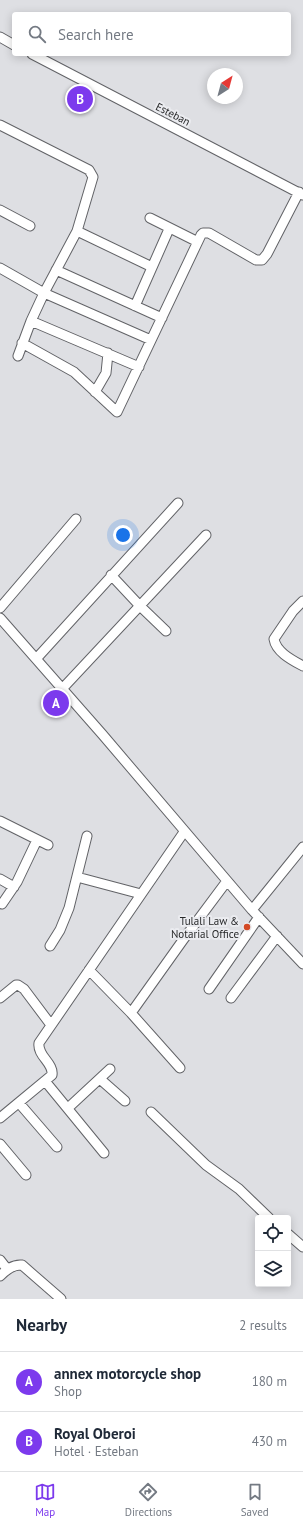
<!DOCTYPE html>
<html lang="en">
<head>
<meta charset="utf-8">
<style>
	:root { --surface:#fff; --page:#f2f2f3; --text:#1f2937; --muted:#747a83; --line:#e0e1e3; --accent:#7c3aed }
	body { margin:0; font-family:"PT Sans",sans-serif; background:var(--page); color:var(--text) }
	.controls { position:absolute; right:12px; bottom:12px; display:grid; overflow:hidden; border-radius:4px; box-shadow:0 2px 10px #0003 }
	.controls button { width:36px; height:36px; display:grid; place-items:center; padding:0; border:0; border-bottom:1px solid var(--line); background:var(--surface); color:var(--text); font:20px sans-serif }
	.compass { position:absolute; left:207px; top:68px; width:36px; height:36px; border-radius:50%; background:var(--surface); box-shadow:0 2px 10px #0003; rotate:36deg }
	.you { position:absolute; left:123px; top:535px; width:14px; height:14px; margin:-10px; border:3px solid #fff; border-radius:50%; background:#1a73e8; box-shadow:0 0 0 6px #1a73e833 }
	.badge { display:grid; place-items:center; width:26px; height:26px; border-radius:50%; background:var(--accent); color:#fff; font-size:13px; font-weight:700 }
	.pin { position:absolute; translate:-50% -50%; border:2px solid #fff; box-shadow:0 1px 4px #0006 }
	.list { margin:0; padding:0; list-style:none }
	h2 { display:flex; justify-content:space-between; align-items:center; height:52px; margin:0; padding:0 16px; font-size:17px }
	h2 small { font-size:13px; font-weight:400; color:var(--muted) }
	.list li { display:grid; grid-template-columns:26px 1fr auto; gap:12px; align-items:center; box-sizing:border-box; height:60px; padding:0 16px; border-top:1px solid var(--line) }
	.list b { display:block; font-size:15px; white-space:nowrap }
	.list p { margin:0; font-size:13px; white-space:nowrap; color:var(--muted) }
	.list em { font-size:13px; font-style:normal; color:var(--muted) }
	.icon { flex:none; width:22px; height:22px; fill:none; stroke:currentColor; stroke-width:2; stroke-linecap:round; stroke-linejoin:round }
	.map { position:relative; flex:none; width:303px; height:1299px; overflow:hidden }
	.search { position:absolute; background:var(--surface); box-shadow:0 2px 10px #0003; left:12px; right:12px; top:12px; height:44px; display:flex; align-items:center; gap:10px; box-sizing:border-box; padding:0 14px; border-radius:4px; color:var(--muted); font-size:15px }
	.sheet { height:172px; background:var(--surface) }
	nav { display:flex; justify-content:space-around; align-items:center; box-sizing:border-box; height:56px; border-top:1px solid var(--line); background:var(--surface); font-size:11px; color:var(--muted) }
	nav a { display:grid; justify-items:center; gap:2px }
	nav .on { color:var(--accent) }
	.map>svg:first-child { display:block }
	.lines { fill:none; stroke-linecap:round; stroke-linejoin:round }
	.minor-casing { stroke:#626367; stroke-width:11 }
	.minor { stroke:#fff; stroke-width:9 }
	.poi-dot { fill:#d34924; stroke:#ebecf0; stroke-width:1.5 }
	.labels { text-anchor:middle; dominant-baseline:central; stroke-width:4; stroke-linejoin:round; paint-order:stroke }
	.street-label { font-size:11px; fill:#272829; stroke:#ebecf0 }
	.poi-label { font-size:11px; fill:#272829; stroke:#ebecf0; text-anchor:end }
</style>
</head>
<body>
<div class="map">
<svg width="303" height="1299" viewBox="0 0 303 1299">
	<rect width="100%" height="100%" fill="#dedfe3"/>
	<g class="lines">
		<g class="minor-casing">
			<path id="minor" d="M0,37L14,45
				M32,54L303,195
				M0,125L89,170L93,177L77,231L44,293L31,321L18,356
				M0,210L30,226
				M150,218L196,241
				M77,231L152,267
				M0,268L44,293L151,340
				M56,270L162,318
				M135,306L169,229
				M31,321L139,367
				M22,343L74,372L117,412L201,235L203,233H209L256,260H262L267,254L299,192
				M95,392L106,373L108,353
				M111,575L140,606L166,631
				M303,601L293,611L274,639C276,652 292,660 303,666
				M0,608L76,519
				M0,618L102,734L252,910L303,964
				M36,659L178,503
				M62,689L206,535
				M0,821L48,845
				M77,877L141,894
				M0,879L14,887
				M2,904L17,882L37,840
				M252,910L303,847
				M50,946L60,930L69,908L87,836
				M89,970L131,1013L180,1068
				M209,989L259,917
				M0,998L16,985H18L24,989L51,1025
				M231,998L277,936
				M131,1013L183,940L227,881
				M100,1079L125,1101
				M45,1081L104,1153
				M19,1103L57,1147
				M68,1108L110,1069
				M151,1112L206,1165L239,1189L269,1218
				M0,1118L52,1075C54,1063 37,1056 39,1043L184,832
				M0,1144L26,1175
				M288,1234L303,1247
				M0,1260L7,1269
				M0,1276C6,1270 13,1264 22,1265L61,1299"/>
		</g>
		<use href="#minor" class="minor"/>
	</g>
	<circle class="poi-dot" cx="247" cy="927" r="4"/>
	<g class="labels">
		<g class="street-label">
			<text transform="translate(173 114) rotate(27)">Esteban</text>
		</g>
		<g class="poi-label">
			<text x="239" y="921">Tulali Law &amp;<tspan x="239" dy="13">Notarial Office</tspan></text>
		</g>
	</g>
</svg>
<div class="controls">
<button><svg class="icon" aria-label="locate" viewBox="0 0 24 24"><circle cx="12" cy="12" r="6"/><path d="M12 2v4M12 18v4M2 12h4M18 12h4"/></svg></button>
<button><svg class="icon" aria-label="layers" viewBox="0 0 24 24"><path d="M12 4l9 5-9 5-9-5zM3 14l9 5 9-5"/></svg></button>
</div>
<svg class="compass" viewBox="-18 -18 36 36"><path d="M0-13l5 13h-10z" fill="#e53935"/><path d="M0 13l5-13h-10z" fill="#747a83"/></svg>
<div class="you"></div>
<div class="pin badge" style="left:56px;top:703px">A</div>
<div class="pin badge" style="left:80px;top:99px">B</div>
<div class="search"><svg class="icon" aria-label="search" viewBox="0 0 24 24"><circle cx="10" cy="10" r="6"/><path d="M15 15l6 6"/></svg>Search here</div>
</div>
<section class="sheet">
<h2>Nearby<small>2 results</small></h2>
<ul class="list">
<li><span class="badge">A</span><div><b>annex motorcycle shop</b><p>Shop</p></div><em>180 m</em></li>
<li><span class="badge">B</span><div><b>Royal Oberoi</b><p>Hotel · Esteban</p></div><em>430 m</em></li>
</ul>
</section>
<nav>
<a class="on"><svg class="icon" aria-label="map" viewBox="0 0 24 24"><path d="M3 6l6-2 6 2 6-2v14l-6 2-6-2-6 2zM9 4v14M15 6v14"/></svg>Map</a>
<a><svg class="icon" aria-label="directions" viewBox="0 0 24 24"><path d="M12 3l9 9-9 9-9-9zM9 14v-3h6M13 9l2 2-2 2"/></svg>Directions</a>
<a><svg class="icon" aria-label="saved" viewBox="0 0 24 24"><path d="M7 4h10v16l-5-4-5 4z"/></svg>Saved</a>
</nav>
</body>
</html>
